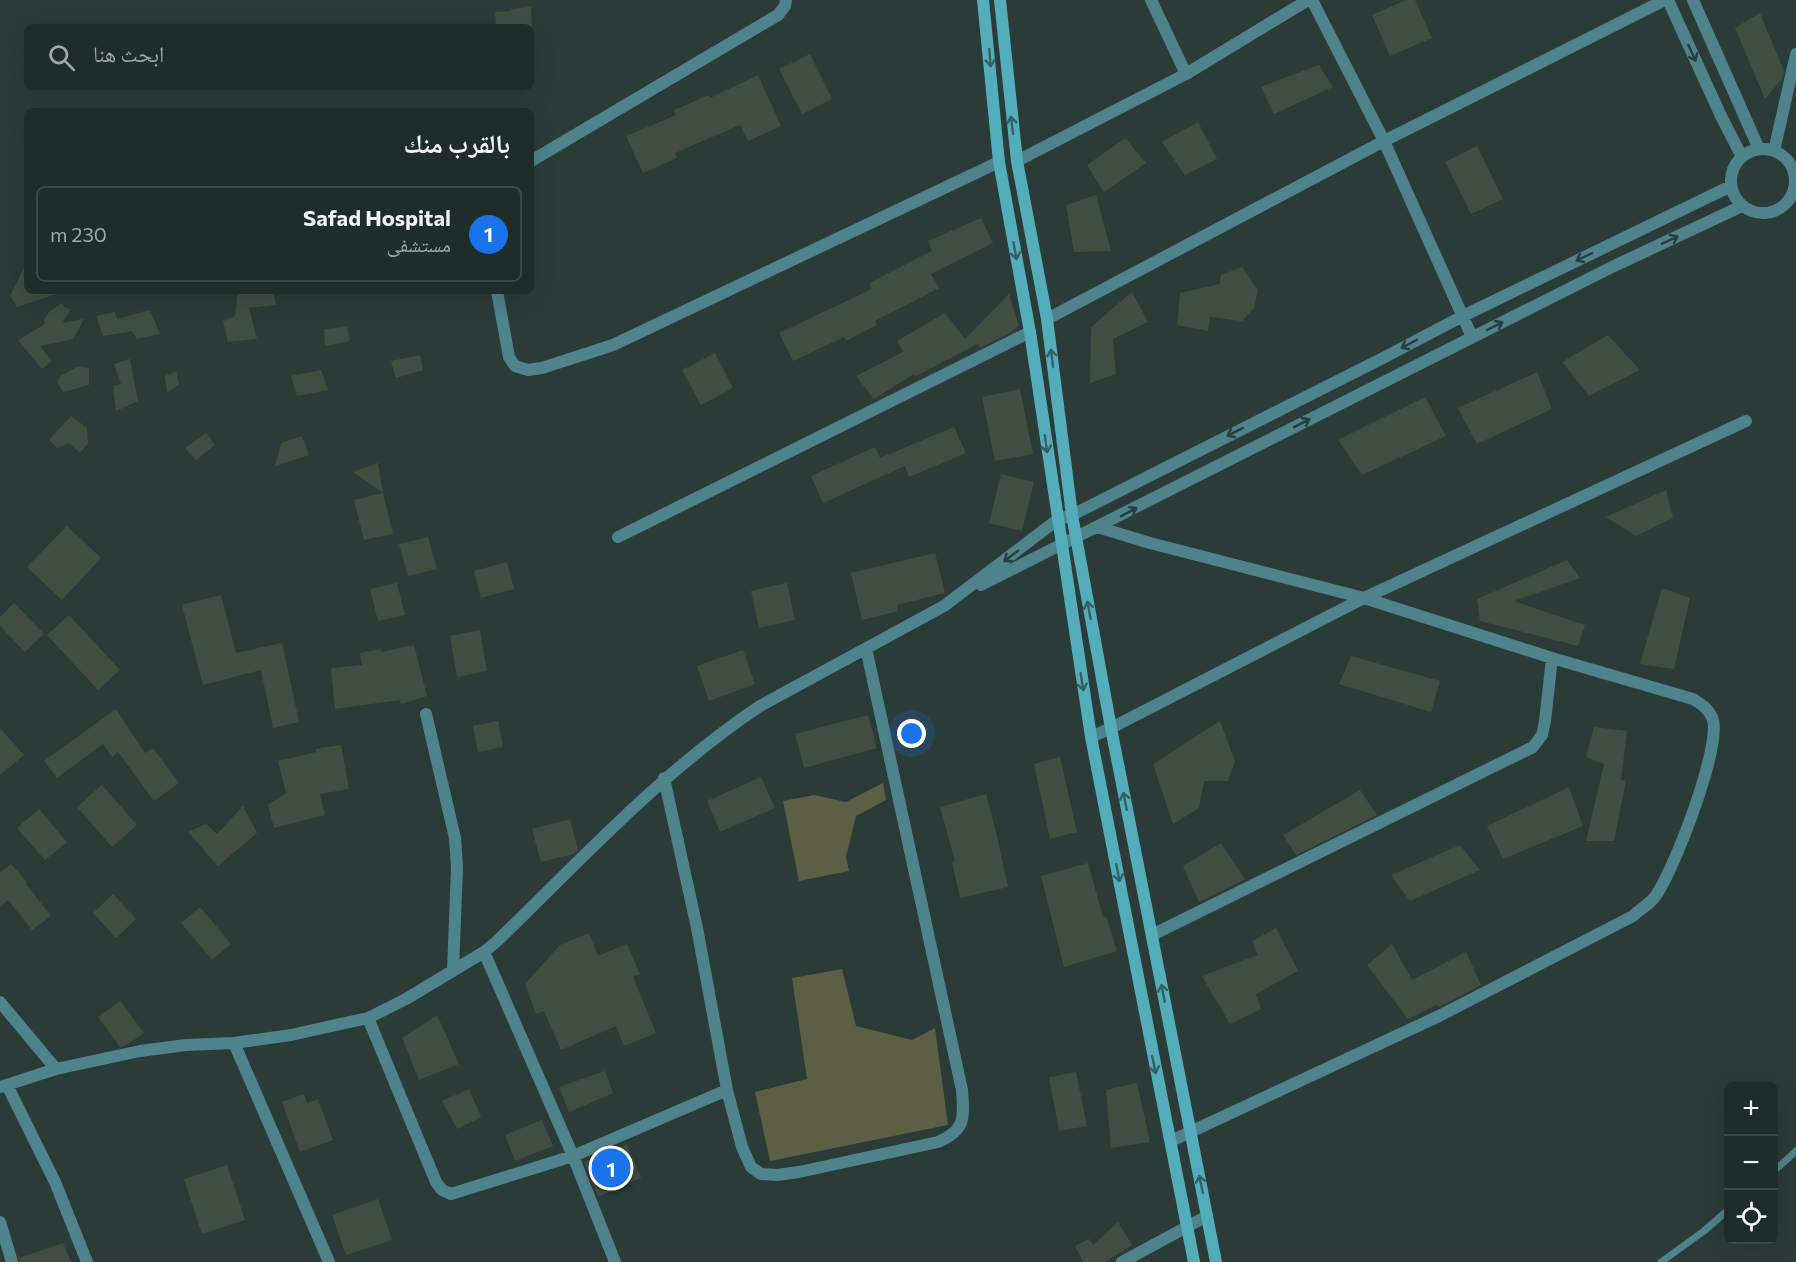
<!DOCTYPE html>
<html lang="ar">
<head>
<meta charset="utf-8">
<style>
	:root { --surface:#202c29; --page:#2d3835; --text:#f1f3f6; --muted:#a2a7a8; --line:#3d4846; --accent:#1a73e8 }
	body { margin:0; font-family:Commissioner,"Noto Naskh Arabic",sans-serif; background:var(--page); color:var(--text); direction:rtl }
	.controls { position:absolute; right:18px; bottom:18px; display:grid; overflow:hidden; border-radius:9px; box-shadow:0 6px 24px #0002 }
	.controls button { width:54px; height:54px; display:grid; place-items:center; padding:0; border:0; border-bottom:2px solid var(--line); background:var(--surface); color:var(--text); font:30px sans-serif }
	.you { position:absolute; left:912px; top:734px; width:21px; height:21px; margin:-15px; border:4px solid #fff; border-radius:50%; background:#1a73e8; box-shadow:0 0 0 9px #1a73e833 }
	.badge { display:grid; place-items:center; width:39px; height:39px; border-radius:50%; background:var(--accent); color:#fff; font-size:20px; font-weight:700 }
	.pin { position:absolute; translate:-50% -50%; border:3px solid #fff; box-shadow:0 2px 6px #0006 }
	.list { margin:0; padding:0; list-style:none }
	h2 { display:flex; justify-content:space-between; align-items:center; height:78px; margin:0; padding:0 24px; font-size:26px }
	h2 small { font-size:20px; font-weight:400; color:var(--muted) }
	.list li { display:grid; grid-template-columns:39px 1fr auto; gap:18px; align-items:center; box-sizing:border-box; height:96px; margin:0 12px 12px; padding:0 12px; border:2px solid var(--line); border-radius:9px }
	.list b { display:block; font-size:22px; white-space:nowrap }
	.list p { margin:0; font-size:20px; white-space:nowrap; color:var(--muted) }
	.list em { font-size:20px; font-style:normal; color:var(--muted) }
	.icon { flex:none; width:33px; height:33px; fill:none; stroke:currentColor; stroke-width:2; stroke-linecap:round; stroke-linejoin:round }
	.map { position:relative; flex:none; width:1796px; height:1262px; overflow:hidden; direction:ltr }
	.search { position:absolute; background:var(--surface); box-shadow:0 6px 24px #0002; left:24px; top:24px; width:510px; height:66px; display:flex; align-items:center; gap:15px; box-sizing:border-box; padding:0 21px; border-radius:9px; color:var(--muted); font-size:22px }
	.panel { position:absolute; background:var(--surface); box-shadow:0 6px 24px #0002; left:24px; top:108px; width:510px; height:186px; border-radius:9px; direction:rtl }
	.map>svg:first-child { display:block }
	.green { fill:#5c5f44 }
	.building { fill:#424d42 }
	.lines { fill:none; stroke-linecap:round; stroke-linejoin:round }
	.lane { stroke:#4e838b; stroke-width:7 }
	.street { stroke:#4e838b; stroke-width:12 }
	.secondary { stroke:#54adba; stroke-width:12 }
	.oneway { stroke:#293e3f }
	.oneway2 { stroke:#345f64 }
</style>
</head>
<body>
<div class="map">
<svg width="1796" height="1262" viewBox="0 0 1796 1262">
	<rect width="100%" height="100%" fill="#2b3b37"/>
	<path class="green" d="M883,783L886,800L856,816L846,857L849,871L799,881L783,801L814,795L846,802Z
		M842,969L856,1026L912,1040L935,1028L948,1125L770,1161L755,1092L807,1079L792,978Z"/>
	<path class="building" d="M1406,0H1415L1432,38L1390,56L1372,15Z
		M531,7L532,27H496L495,12L511,11L510,9Z
		M1760,13L1784,71L1782,79L1765,99L1735,28Z
		M810,54L832,99L802,114L779,69Z
		M1319,65L1333,87L1274,114L1261,87Z
		M758,75L781,126L748,141L740,125L675,153L677,158L643,173L626,136L676,115L674,110L709,95L710,98Z
		M1198,122L1217,159L1185,175L1162,142Z
		M1125,138L1146,163L1104,192L1087,165Z
		M1477,146L1503,199L1471,214L1445,162Z
		M1096,195L1111,251L1074,252L1066,205Z
		M981,218L993,243L931,274L939,288L875,321L877,325L846,341L844,337L793,361L779,333L872,289L869,283L932,251L928,241Z
		M27,261V291H59V293L17,307L10,296Z
		M1242,267L1258,290L1254,308L1242,321L1210,317L1208,331L1177,325L1180,293L1220,284L1221,275Z
		M238,291H273L276,305L249,308L257,339L228,342L223,321L235,316Z
		M1132,292L1148,322L1113,339L1116,374L1090,383L1091,327Z
		M1009,294L1019,326L1006,335L980,348L978,344L916,376L914,374L874,399L856,376L903,352L897,341L945,313L965,339Z
		M62,303L64,307L71,309L62,323L84,319L73,339L40,346L52,361L42,369L18,340L45,324L44,320L49,312Z
		M150,310L160,334L137,339L132,331L103,336L96,316L115,312L117,319Z
		M347,327L350,341L325,346L324,329Z
		M1608,335L1640,370L1589,396L1562,362Z
		M715,353L733,388L701,405L682,370Z
		M420,355L423,370L396,378L391,361Z
		M130,359L138,401L116,411L113,386L121,384L114,364Z
		M77,367L89,368V385L63,392L57,382L60,376Z
		M321,370L328,390L297,396L291,376Z
		M176,371L179,384L167,393L165,376Z
		M1537,372L1552,409L1477,444L1458,408Z
		M1020,389L1033,454L995,461L982,397Z
		M1425,397L1446,436L1362,475L1338,440Z
		M71,416L87,428L88,443L80,453L69,443L57,448L49,440Z
		M954,427L966,453L909,477L905,466L823,503L811,476L875,447L880,458Z
		M206,433L215,445L196,460L185,448Z
		M302,436L309,455L275,466L281,443Z
		M378,463L383,493L353,472Z
		M1001,474L1034,482L1022,531L989,523Z
		M1666,490L1673,518L1636,536L1606,517Z
		M383,493L393,534L364,540L354,500Z
		M67,526L101,558L62,600L27,567Z
		M428,537L437,569L408,576L399,544Z
		M935,553L945,593L897,605L898,611L862,620L851,573Z
		M1567,560L1580,578L1514,601L1585,625L1578,646L1480,621L1477,599Z
		M507,562L514,589L481,598L474,571Z
		M397,583L405,615L378,621L370,589Z
		M787,583L795,620L759,628L751,591Z
		M1662,588L1690,598L1674,669L1640,664Z
		M221,595L236,653L282,643L299,722L273,728L261,670L203,685L182,605Z
		M14,603L44,634L25,652L0,626V617Z
		M69,615L120,670L98,690L47,635Z
		M480,630L487,671L457,677L450,636Z
		M414,645L427,696L401,704L400,700L335,709L331,668L362,665L360,653L381,649V652Z
		M743,650L755,684L709,701L697,666Z
		M1351,656L1440,681L1431,712L1339,684Z
		M116,709L145,753L153,748L179,783L154,801L118,752L112,757L103,744L57,778L44,761Z
		M868,715L877,748L804,768L795,734Z
		M498,721L503,747L478,752L473,726Z
		M1220,721L1235,761L1228,781H1204L1199,808L1173,824L1153,764Z
		M1594,727L1627,731L1621,780L1626,781L1614,841H1586L1604,764L1586,757Z
		M0,728L24,755L0,775Z
		M341,745L349,789L320,794L325,815L274,828L268,805L286,793L278,761L316,752L315,749Z
		M1060,757L1077,832L1050,839L1034,764Z
		M761,777L775,808L720,832L707,801Z
		M102,785L137,825L112,847L77,807Z
		M1569,787L1583,826L1503,859L1487,826Z
		M1360,790L1377,815L1296,855L1283,835Z
		M986,794L996,832L1008,887L960,898L952,862L955,861L940,807Z
		M243,806L257,833L218,866L188,832L206,824L217,834Z
		M39,809L67,842L45,860L17,828Z
		M570,819L578,850L574,854L541,862L532,829Z
		M1221,843L1245,879L1199,902L1183,866Z
		M1460,845L1480,870L1410,901L1391,875Z
		M1088,863L1103,917L1106,916L1117,951L1064,967L1041,876Z
		M11,864L27,882L26,884L51,916L32,930L8,900L0,907V873Z
		M113,894L136,919L116,938L93,913Z
		M200,907L231,944L212,960L181,923Z
		M1276,928L1298,971L1256,994L1261,1009L1230,1024L1202,976L1258,955L1252,941Z
		M589,933L598,956L627,944L640,974L633,977L656,1033L624,1046L616,1026L561,1050L544,1011L536,1014L525,984L560,945Z
		M1392,944L1412,980L1466,952L1481,985L1439,1007L1436,1005L1408,1019L1367,965Z
		M120,1001L144,1033L127,1045L120,1047L98,1017Z
		M437,1015L459,1064L419,1080L402,1038Z
		M605,1071L613,1093L569,1112L559,1087Z
		M1076,1072L1087,1126L1059,1131L1049,1077Z
		M1137,1083L1150,1142L1111,1148L1106,1090Z
		M469,1089L481,1117L457,1129L442,1101Z
		M304,1094L307,1103L318,1099L333,1140L300,1152L282,1102Z
		M542,1120L553,1146L515,1161L505,1135Z
		M627,1144L641,1178L598,1197L584,1162Z
		M227,1165L245,1220L202,1234L184,1179Z
		M378,1199L392,1240L346,1255L332,1215Z
		M1118,1222L1132,1245L1105,1262H1083L1075,1246L1089,1239L1093,1245Z
		M63,1243L71,1262H20L19,1258Z"/>
	<g class="lines">
		<path class="lane" d="M1774,1171L1796,1151
			M1661,1262L1704,1231L1728,1210"/>
		<path class="street" d="M1151,0L1186,74
			M1312,0L1384,141L1472,337
			M1668,0L1721,116L1742,157
			M1693,0L1759,149
			M1731 181a32 32 0 1 1 64 0a32 32 0 1 1-64 0Z
			M1774,151L1796,54
			M531,161L778,15L785,6L786,0
			M1017,161L1186,74L1308,0
			M497,291L509,357L515,366L528,370L542,368L613,345L999,162
			M1047,319L1384,141L1665,0
			M1097,527L1150,543L1364,598L1552,658L1693,699C1701,704 1708,708 1712,717C1724,742 1672,876 1654,898C1648,905 1639,910 1633,916L1439,1016L1171,1141
			M618,537L1030,332
			M981,585L1612,267L1742,206
			M426,714L455,838L457,867L453,971
			M1091,737L1111,728L1364,598L1746,421
			M664,778L697,928L727,1090L742,1147L751,1167L761,1174L777,1175L799,1172L938,1142C966,1130 964,1118 962,1090L866,648
			M1152,935L1533,747L1542,735L1545,721L1552,658
			M484,952L573,1156L615,1262
			M0,1002L56,1069
			M368,1018L436,1182L442,1190L451,1194L573,1156L727,1090
			M234,1043L329,1262
			M7,1085L55,1182L87,1262
			M0,1087L56,1069L140,1051L186,1045L234,1043L291,1035L368,1018L406,999L484,952L496,942C581,860 661,772 760,706L944,606L1057,520L1072,515L1383,358L1463,316L1731,186
			M0,1222L12,1262
			M1122,1262L1207,1216"/>
		<path class="secondary" d="M983,0L999,162L1030,332L1091,737L1194,1262
			M1000,0L1017,161L1047,319L1072,515L1111,728L1216,1262"/>
	</g>
	<defs><path id="oneway-shaft" d="M-6 0H5M1.5-3L5.5 0L1.5 3" fill="none" stroke-width="1.6" stroke-linecap="round" stroke-linejoin="round" transform="scale(1.5)"/></defs>
	<g class="oneway">
		<use href="#oneway-shaft" transform="translate(1692 53) rotate(65)"/>
		<use href="#oneway-shaft" transform="translate(1670 240) rotate(-25)"/>
		<use href="#oneway-shaft" transform="translate(1584 257) rotate(154)"/>
		<use href="#oneway-shaft" transform="translate(1495 326) rotate(-27)"/>
		<use href="#oneway-shaft" transform="translate(1409 344) rotate(152)"/>
		<use href="#oneway-shaft" transform="translate(1302 423) rotate(-27)"/>
		<use href="#oneway-shaft" transform="translate(1235 432) rotate(153)"/>
		<use href="#oneway-shaft" transform="translate(1129 512) rotate(-27)"/>
		<use href="#oneway-shaft" transform="translate(1011 556) rotate(143)"/>
	</g>
	<g class="oneway2">
		<use href="#oneway-shaft" transform="translate(990 58) rotate(86)"/>
		<use href="#oneway-shaft" transform="translate(1012 125) rotate(-97)"/>
		<use href="#oneway-shaft" transform="translate(1015 251) rotate(80)"/>
		<use href="#oneway-shaft" transform="translate(1052 358) rotate(-97)"/>
		<use href="#oneway-shaft" transform="translate(1046 444) rotate(82)"/>
		<use href="#oneway-shaft" transform="translate(1089 610) rotate(-100)"/>
		<use href="#oneway-shaft" transform="translate(1082 682) rotate(81)"/>
		<use href="#oneway-shaft" transform="translate(1125 801) rotate(-101)"/>
		<use href="#oneway-shaft" transform="translate(1118 873) rotate(79)"/>
		<use href="#oneway-shaft" transform="translate(1163 993) rotate(-101)"/>
		<use href="#oneway-shaft" transform="translate(1154 1065) rotate(78)"/>
		<use href="#oneway-shaft" transform="translate(1201 1184) rotate(-102)"/>
	</g>
</svg>
<div class="controls">
<button>+</button>
<button>−</button>
<button><svg class="icon" aria-label="locate" viewBox="0 0 24 24"><circle cx="12" cy="12" r="6"/><path d="M12 2v4M12 18v4M2 12h4M18 12h4"/></svg></button>
</div>
<div class="you"></div>
<div class="pin badge" style="left:611px;top:1168px">1</div>
<div class="search"><svg class="icon" aria-label="search" viewBox="0 0 24 24"><circle cx="10" cy="10" r="6"/><path d="M15 15l6 6"/></svg>ابحث هنا</div>
<section class="panel">
<h2>بالقرب منك<small></small></h2>
<ul class="list">
<li><span class="badge">1</span><div><b>Safad Hospital</b><p>مستشفى</p></div><em>230 m</em></li>
</ul>
</section>
</div>
</body>
</html>
